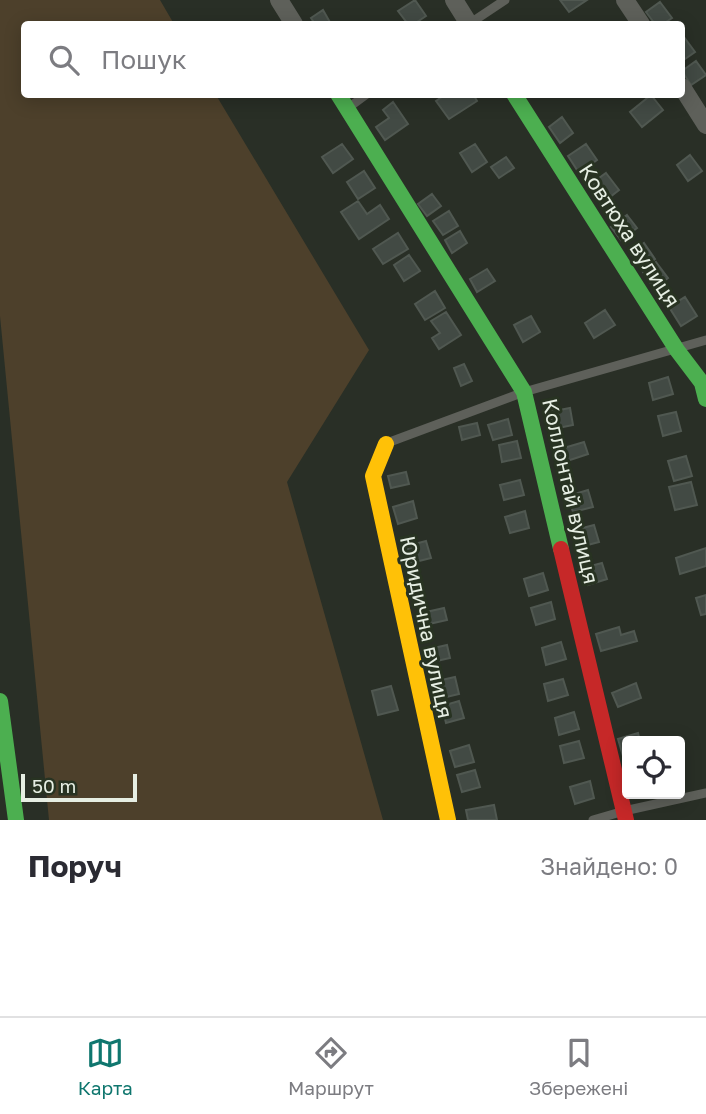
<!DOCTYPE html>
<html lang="uk">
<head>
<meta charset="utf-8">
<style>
	:root { --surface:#fff; --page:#f2f2f3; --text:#2b2b33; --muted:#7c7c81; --line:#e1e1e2; --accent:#0f766e }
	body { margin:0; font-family:"Golos Text",sans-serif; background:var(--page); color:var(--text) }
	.controls { position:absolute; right:21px; bottom:21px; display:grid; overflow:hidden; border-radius:7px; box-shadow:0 4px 18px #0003 }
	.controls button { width:63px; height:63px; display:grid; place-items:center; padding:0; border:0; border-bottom:2px solid var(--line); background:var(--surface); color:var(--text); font:35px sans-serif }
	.scale { position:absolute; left:21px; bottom:18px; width:116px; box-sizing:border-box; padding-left:7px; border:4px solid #e6eee3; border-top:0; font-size:19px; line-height:24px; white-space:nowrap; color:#e6eee3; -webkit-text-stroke:5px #283322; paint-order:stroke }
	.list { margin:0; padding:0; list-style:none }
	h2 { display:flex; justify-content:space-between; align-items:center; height:91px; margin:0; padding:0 28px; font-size:30px }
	h2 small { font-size:23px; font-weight:400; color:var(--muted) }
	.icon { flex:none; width:38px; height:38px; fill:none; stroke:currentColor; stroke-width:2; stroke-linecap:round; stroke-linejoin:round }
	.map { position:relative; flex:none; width:706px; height:820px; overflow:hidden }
	.search { position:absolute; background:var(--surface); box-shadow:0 4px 18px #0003; left:21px; right:21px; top:21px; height:77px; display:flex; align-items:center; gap:18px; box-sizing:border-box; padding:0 24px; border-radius:7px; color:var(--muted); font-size:26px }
	.sheet { height:196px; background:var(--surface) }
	nav { display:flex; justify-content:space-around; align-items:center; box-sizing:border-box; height:98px; border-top:2px solid var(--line); background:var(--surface); font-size:19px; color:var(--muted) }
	nav a { display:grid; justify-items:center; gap:4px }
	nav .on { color:var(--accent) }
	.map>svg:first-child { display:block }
	.green { fill:#4d402b }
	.building { fill:#424a44; stroke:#505851; stroke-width:2 }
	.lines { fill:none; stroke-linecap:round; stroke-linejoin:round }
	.lane { stroke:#5e605a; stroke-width:9 }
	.street { stroke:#5e605a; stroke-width:18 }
	.fast { stroke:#4caf50; stroke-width:16 }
	.slow { stroke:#ffc107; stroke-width:16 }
	.jam { stroke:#c62828; stroke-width:16 }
	.labels { text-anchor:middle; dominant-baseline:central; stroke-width:6; stroke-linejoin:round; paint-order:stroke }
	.street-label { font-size:21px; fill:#e6eee3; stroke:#283322 }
</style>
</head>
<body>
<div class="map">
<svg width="706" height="820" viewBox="0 0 706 820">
	<rect width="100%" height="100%" fill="#292f26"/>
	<path class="green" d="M0,0H160L174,24H24V94L216,95L369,350L287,482L383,820H49L0,316Z"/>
	<path class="building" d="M415,0L426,16L414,24H408L398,11Z
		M560,0H587L569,12Z
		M660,2L672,18L663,24H655L646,12Z
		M323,10L331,24H315L311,18Z
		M684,37L695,52L682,61V39Z
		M696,61L706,75L691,85L682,71Z
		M446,94H473L477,101L449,119L436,101Z
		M651,95L663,110L642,127L630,112Z
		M393,102L408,124L385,140L376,127L389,118L383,110Z
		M562,117L573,133L560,143L549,127Z
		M342,144L353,159L333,173L322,157Z
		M475,144L487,162L472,172L460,153Z
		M586,144L597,160L579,173L568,156Z
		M690,155L702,171L688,181L677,165Z
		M506,157L514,168L499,178L491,167Z
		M364,171L375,188L358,199L347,182Z
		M606,173L619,190L601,204L588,186Z
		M432,194L441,206L427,216L418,204Z
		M358,201L367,214L380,205L389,219L359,239L341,212Z
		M449,211L458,226L443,235L433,221Z
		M627,215L637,228L621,240L611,227Z
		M460,231L467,243L452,253L445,240Z
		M398,233L408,249L383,264L373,249Z
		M644,243L655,259L642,269L631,253Z
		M409,255L420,271L404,281L394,265Z
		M656,262L668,278L654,288L643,272Z
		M487,269L495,281L477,292L470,279Z
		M435,291L445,308L425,320L415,304Z
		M685,297L697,316L681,326L669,307Z
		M605,310L615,325L594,338L585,323Z
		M446,312L461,335L439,349L432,338L440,333L431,321Z
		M531,316L540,332L523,342L514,325Z
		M464,364L472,381L461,386L454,368Z
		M668,377L673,394L653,400L649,383Z
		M570,408L573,425L553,429L549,412Z
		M676,412L681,431L663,436L658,416Z
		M508,419L512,435L493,440L488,425Z
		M477,423L480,435L462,440L459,427Z
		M517,441L521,458L502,462L499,445Z
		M584,442L588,454L561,463L557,450Z
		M686,456L692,476L674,481L668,461Z
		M406,472L409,484L391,488L388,476Z
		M520,480L524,495L504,500L500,485Z
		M691,482L697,505L675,510L669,487Z
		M588,490L593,507L573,512L568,496Z
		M413,501L417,518L398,524L393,507Z
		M525,511L529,528L510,533L505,517Z
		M594,525L599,542L580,547L575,530Z
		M426,541L431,558L411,563L407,546Z
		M706,548V566L680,574L676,558Z
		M602,563L607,579L588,585L583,568Z
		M543,573L548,590L529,596L524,579Z
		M706,595V614L701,615L696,598Z
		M551,602L555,619L536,625L531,608Z
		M444,608L447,620L429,624L426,612Z
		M619,627L621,635L634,631L637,641L601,651L596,634Z
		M561,642L566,659L546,665L542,648Z
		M447,645L450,658L432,662L429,649Z
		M455,677L459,694L442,698L437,681Z
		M563,679L568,695L548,701L544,684Z
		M636,683L641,698L618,707L612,693Z
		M391,686L398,710L378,715L372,691Z
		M459,701L464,718L446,723L442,706Z
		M574,712L579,729L559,735L555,718Z
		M638,733L640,741H627V755L623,756L618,739Z
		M579,741L584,758L564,763L560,746Z
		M469,745L474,762L455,767L450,751Z
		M475,770L480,787L462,792L457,775Z
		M590,781L594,798L575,804L570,787Z
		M494,805L497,820H468L466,810Z"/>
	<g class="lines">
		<path class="lane" d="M469,24L505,0
			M348,108L367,94
			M387,443L524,392L706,340
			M593,820L624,811L706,793"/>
		<path class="street" d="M279,0L294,24
			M454,0L469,24
			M625,0L641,24
			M682,87L706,125"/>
		<path class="fast" d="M338,94L524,392L561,549
			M514,94L677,350L702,383L706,399
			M0,701L16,820"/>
		<path class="slow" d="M386,444L373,476L448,820"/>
		<path class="jam" d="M561,549L626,820"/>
	</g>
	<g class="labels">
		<g class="street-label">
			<text transform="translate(630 235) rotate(57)">Ковтюха вулиця</text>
			<text transform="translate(571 491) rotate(77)">Коллонтай вулиця</text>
			<text transform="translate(427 627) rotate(78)">Юридична вулиця</text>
		</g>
	</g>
</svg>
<div class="controls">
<button><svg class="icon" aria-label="locate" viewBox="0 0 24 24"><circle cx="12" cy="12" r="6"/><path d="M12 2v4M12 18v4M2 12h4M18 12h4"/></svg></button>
</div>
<div class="scale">50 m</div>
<div class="search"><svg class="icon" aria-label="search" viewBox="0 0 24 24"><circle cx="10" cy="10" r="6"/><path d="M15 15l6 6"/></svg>Пошук</div>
</div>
<section class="sheet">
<h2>Поруч<small>Знайдено: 0</small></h2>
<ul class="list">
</ul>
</section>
<nav>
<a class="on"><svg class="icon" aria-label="map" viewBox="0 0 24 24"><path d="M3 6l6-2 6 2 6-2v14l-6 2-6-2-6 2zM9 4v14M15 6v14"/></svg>Карта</a>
<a><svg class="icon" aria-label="directions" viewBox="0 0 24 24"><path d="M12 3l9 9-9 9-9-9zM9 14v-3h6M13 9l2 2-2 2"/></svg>Маршрут</a>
<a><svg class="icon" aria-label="saved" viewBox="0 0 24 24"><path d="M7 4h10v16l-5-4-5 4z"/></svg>Збережені</a>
</nav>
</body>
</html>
